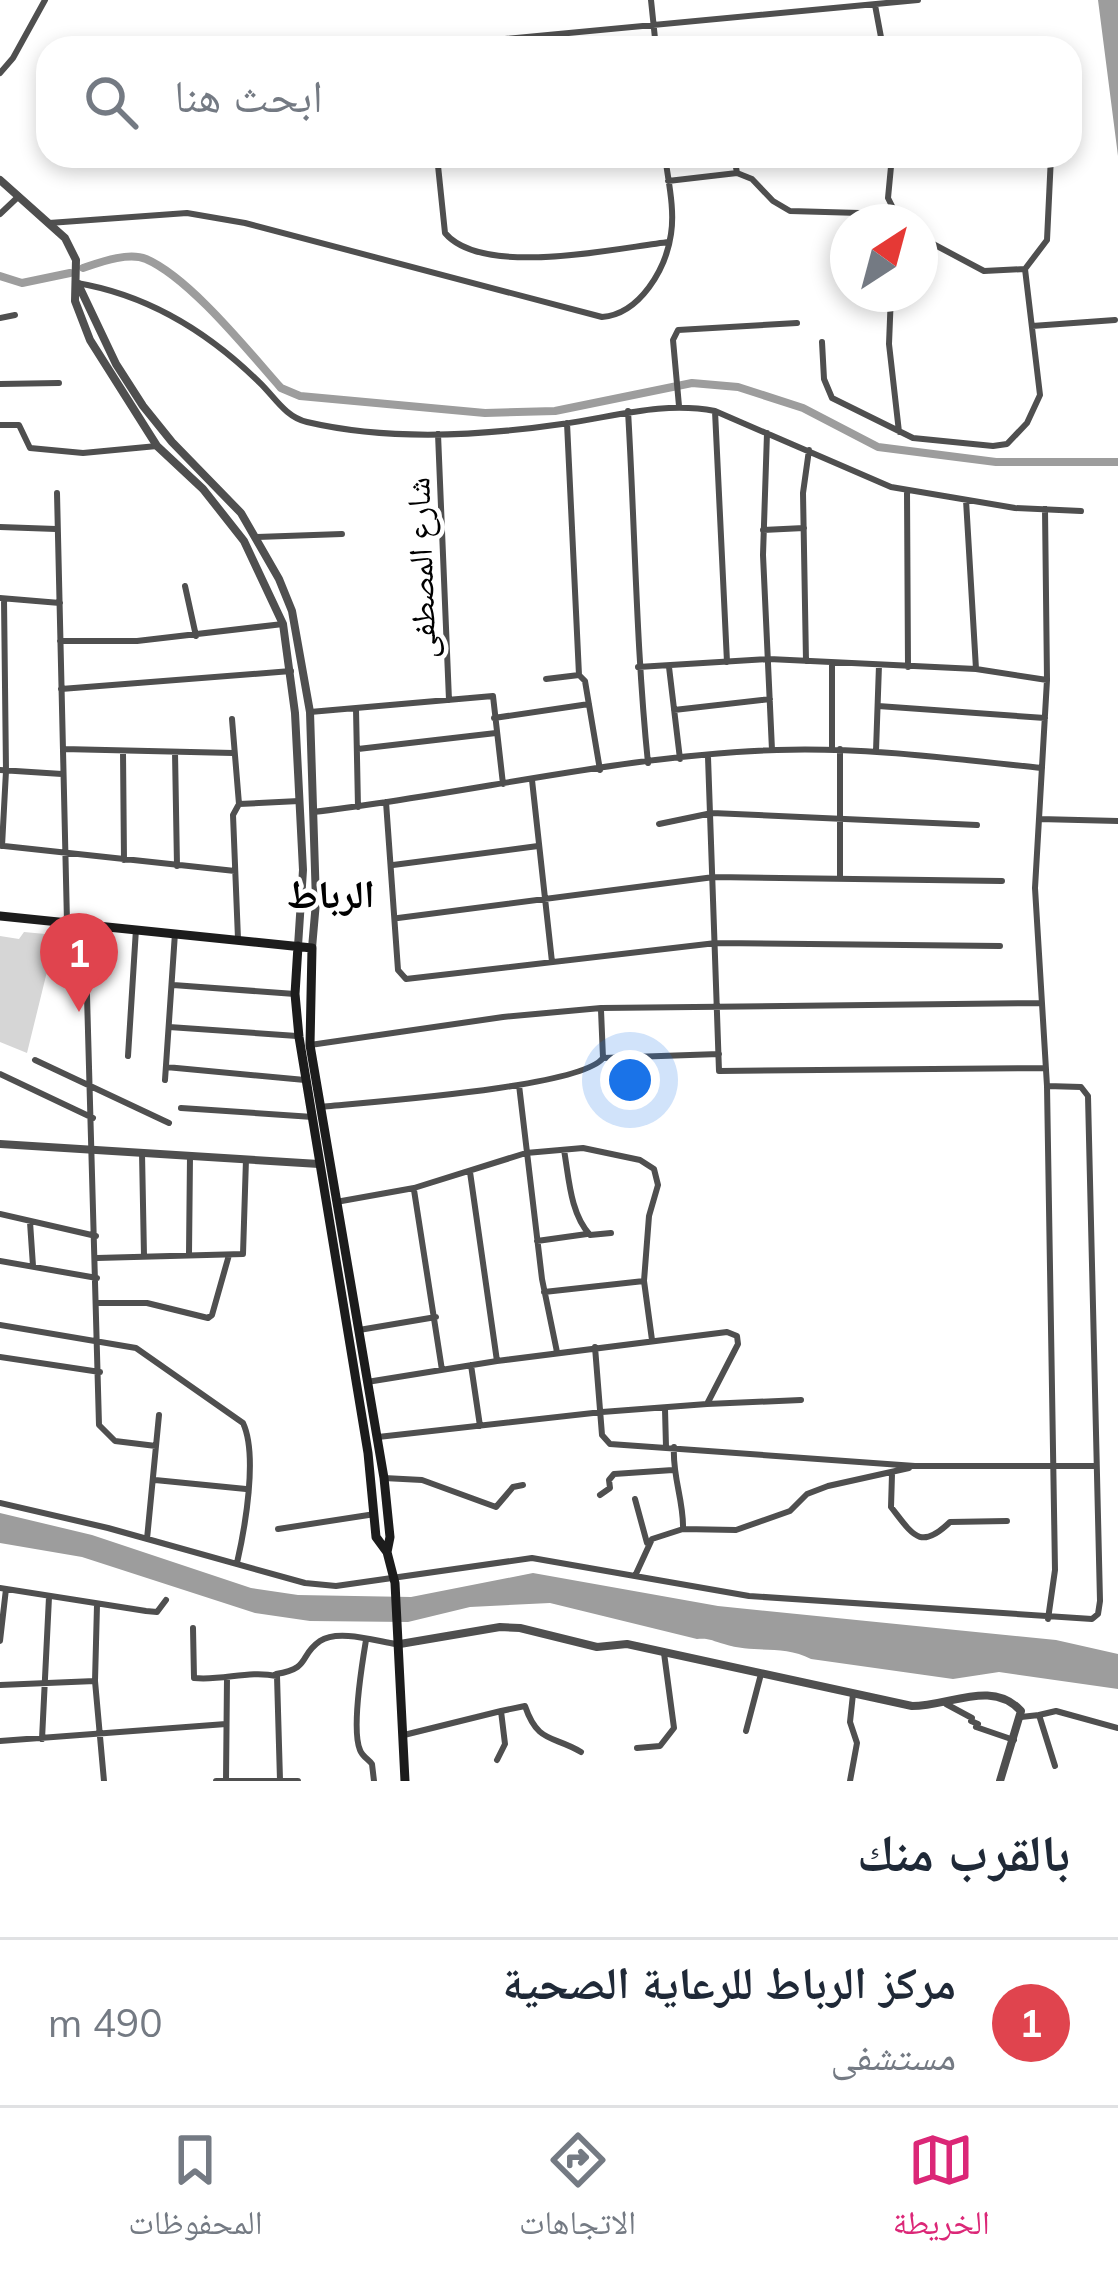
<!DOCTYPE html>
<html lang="ar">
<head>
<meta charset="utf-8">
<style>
	:root { --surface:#fff; --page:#f2f2f3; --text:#1f2937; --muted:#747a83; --line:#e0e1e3; --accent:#db2777 }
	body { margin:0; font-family:Mulish,"Noto Naskh Arabic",sans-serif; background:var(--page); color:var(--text); direction:rtl }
	.compass { position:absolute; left:830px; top:204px; width:108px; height:108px; border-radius:50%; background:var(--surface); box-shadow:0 6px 18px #0003; rotate:36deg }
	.you { position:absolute; left:630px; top:1080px; width:42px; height:42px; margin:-30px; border:9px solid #fff; border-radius:50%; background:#1a73e8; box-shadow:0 0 0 18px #1a73e833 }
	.badge { display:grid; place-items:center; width:78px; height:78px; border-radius:50%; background:var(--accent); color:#fff; font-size:39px; font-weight:700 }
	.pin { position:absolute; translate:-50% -99px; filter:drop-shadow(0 3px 6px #0008) }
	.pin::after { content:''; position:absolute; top:63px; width:42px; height:36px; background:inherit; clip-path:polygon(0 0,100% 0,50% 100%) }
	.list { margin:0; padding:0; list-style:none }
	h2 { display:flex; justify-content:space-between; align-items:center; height:156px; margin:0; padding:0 48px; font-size:51px }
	h2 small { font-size:39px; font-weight:400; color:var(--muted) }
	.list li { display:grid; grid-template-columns:78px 1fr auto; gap:36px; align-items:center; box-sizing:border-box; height:168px; padding:0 48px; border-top:3px solid var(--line) }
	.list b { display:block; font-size:45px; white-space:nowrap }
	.list p { margin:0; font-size:39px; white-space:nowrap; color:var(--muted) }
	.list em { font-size:39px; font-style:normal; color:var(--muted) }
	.icon { flex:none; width:66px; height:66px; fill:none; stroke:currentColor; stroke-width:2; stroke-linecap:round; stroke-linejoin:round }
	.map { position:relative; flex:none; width:1118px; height:1781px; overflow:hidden; direction:ltr }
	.search { position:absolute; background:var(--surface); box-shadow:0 6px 18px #0003; left:36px; right:36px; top:36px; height:132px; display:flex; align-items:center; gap:30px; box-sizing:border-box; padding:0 42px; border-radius:36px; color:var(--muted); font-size:45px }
	.sheet { height:324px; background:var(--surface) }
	nav { display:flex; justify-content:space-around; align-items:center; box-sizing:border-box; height:168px; border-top:3px solid var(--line); background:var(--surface); font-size:33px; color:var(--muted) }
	nav a { display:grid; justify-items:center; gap:6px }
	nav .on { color:var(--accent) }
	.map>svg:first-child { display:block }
	.green { fill:#d6d6d6 }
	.water { fill:#9d9d9d }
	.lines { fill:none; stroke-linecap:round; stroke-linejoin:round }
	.canal { stroke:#9d9d9d; stroke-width:8 }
	.minor { stroke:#4f4f4f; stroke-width:6 }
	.tertiary { stroke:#4f4f4f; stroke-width:8 }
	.secondary { stroke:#1c1c1c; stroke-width:9 }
	.labels { text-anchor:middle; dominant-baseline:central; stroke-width:9; stroke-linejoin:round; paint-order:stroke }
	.street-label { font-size:33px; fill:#000; stroke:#fff }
	.quarter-label { font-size:39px; font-weight:bold; fill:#000; stroke:#fff }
</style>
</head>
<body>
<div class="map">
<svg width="1118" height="1781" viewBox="0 0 1118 1781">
	<rect width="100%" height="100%" fill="#fff"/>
	<path class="green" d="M24,932L56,935L27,1053L0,1042V936L19,939Z"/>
	<path class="water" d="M1098,0H1118V156Z
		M0,1513L92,1535L251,1588L298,1595L411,1597L533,1573L718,1606L1056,1640L1118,1654V1689L999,1672L953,1679L811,1659C783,1644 754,1654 724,1644C712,1641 710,1638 697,1639L550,1603L470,1607L408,1622L310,1621L255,1613L82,1557L0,1543Z"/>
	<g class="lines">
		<path class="canal" d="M83,268C101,262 128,252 146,259C190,278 249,352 281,388L300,396L485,413L555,411L692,383L738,387L803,408L878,447L996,462H1118
			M0,276L22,283L70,273"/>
		<path class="minor" d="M651,0L656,48
			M875,5L883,48
			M411,48L918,0
			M0,73L13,58L45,0
			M437,156L445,233C483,278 615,248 669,242
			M734,156L737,173
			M892,156L888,198L900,222
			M668,181L737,173L752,179L773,201L790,211L895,214
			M0,214L19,196
			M49,223L187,213L245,223L602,317C640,314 666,269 671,234C675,209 668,180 665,156
			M920,237L984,271L1025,269L1047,240L1051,156
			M77,283C148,295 208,332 259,382C274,396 285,417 307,422C388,441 480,436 562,424C614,417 662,401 715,411L891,487L1015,508L1081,511
			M891,294L889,344L899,432
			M0,318L15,315
			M1032,326L1115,320
			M822,342L824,379L832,398L913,438L993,446L1007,444L1027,423L1040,395L1025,269
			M0,384L59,383
			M679,406L673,340L678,330L797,323
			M628,411C635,528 636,646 648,763
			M715,411L727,662
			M567,423L579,675
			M0,425H19L30,448L83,453L157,446
			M767,433L763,555L772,750
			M438,434L449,700
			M907,491L908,667
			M57,493L67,922
			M966,500L976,669
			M1045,509L1047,680L1035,888L1047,1086L1055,1570L1048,1619
			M0,527L56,529
			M763,530L804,528
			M257,537L342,534
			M185,586L196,636
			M0,598L60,603
			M60,641H137L283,624
			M806,661L803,493L809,450
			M832,664V749
			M638,667L769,659L976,669L1047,680
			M669,667L680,759
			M546,679L579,675L585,681L600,770
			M61,689L291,671
			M878,706L1045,718
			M356,709L358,807
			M674,710L770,699
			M310,712L493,696L503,784
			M494,718L589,704
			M232,719L239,804L233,815L238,939
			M63,749L233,753
			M358,749L496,733
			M840,749V878
			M123,751L124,860
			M876,751L879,665
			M175,752L177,866
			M708,757L719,1071L1045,1068
			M0,770L62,774
			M532,780L552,962
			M386,802L398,970L406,979L716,943L1000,946
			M239,804L299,801
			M313,812C468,794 622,755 777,750C866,747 954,759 1042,768
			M1039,819L1118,821
			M659,824L712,813L977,825
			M2,846L6,771L4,599
			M4,846L235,871
			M393,865L538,846
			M398,918L714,877L1002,881
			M85,924L99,1425L115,1441L156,1446
			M173,985L295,994
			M169,1027L297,1036
			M310,1045L503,1017L601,1008L1041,1003
			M128,1056L136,929
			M603,1058L719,1054
			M35,1060L169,1123
			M166,1067L305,1080
			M0,1074L93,1118
			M165,1080L175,933
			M519,1085L542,1279L557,1352
			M320,1107C368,1102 580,1088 603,1058L601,1010
			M181,1108L313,1117
			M564,1150C569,1178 570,1213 590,1235L611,1233
			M142,1153L144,1256
			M470,1172L497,1361
			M414,1190L442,1370
			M336,1202L414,1188L526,1153L583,1148L640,1160L654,1169L658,1185L649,1216L644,1281L652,1340
			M0,1214L96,1236
			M30,1222L33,1266
			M537,1241L587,1234
			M189,1254L190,1156
			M97,1258L243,1254L246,1159
			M0,1261L97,1278
			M544,1292L644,1281
			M97,1303H147L208,1318L212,1315L229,1255
			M0,1325L136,1348L243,1423C258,1455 245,1528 237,1563
			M359,1330L436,1317
			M595,1347L602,1435L610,1444L915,1466H1096
			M0,1357L100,1372
			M471,1365L480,1426
			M367,1382L497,1361L727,1332L737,1336L738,1344L707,1404L602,1412L378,1437
			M707,1404L801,1400
			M665,1409L666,1447
			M674,1447C672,1476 684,1501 683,1529
			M892,1474L891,1507C913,1535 920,1551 950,1522L1007,1521
			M384,1478L422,1480L496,1507L513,1487L523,1485
			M155,1480L246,1489
			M600,1495L610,1488L609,1480L614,1474L673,1470
			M635,1499L647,1543
			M0,1503L108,1528L305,1583L336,1586L532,1558L749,1596L1092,1619L1098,1614L1100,1601L1088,1096L1081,1087L1047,1086
			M278,1529L375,1514
			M147,1539L159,1415
			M635,1576L652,1539L683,1529L736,1530L790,1511L807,1494L828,1486L909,1468
			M0,1588L146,1611L157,1612L166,1600
			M97,1605L95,1681L104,1781
			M193,1628L194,1678C223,1681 248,1670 277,1676L280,1780
			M366,1640C362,1664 351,1729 360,1750C362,1756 368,1759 372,1764L374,1781
			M0,1641L6,1589
			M276,1674C312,1668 298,1656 320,1641C338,1629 376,1641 396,1644
			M0,1685L95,1681
			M946,1704L972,1718L971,1721L978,1724L976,1727L1014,1740
			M501,1711L525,1706C538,1744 553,1735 581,1752
			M1039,1715L1056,1711L1118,1728
			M1021,1717L1039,1715L1055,1766
			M746,1731L761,1674
			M404,1735L501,1711L505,1744L497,1760
			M42,1739L49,1597
			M0,1741L226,1724
			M637,1748L660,1746L674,1728L664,1653
			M226,1780L227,1678
			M216,1781H298
			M850,1781L857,1743L850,1722L853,1694"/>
		<path class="tertiary" d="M0,180L65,238L76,260L75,301L90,340L157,446L203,489L244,541L283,624L295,713L303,870L298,946
			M78,284L116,364L143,406L172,442L241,513L279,579L292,611L310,712L316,902L312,948
			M0,1144L319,1164
			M400,1644L500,1627L520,1628L597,1647L627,1644L912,1706C950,1706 992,1679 1021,1711L1000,1781"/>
		<path class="secondary" d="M0,916L312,948L310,1045L384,1478L390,1537L387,1552
			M298,946L295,994L299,1037L368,1453L376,1537L387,1552L395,1583L405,1781"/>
	</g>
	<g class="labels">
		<g class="street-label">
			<text transform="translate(420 568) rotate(-92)">شارع المصطفى</text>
		</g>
		<g class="quarter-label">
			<text x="331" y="893">الرباط</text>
		</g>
	</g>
</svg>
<svg class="compass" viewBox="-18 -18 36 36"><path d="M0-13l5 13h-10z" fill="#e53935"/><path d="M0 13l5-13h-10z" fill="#747a83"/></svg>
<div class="you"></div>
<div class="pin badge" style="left:79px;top:1012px;background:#e0444e">1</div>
<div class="search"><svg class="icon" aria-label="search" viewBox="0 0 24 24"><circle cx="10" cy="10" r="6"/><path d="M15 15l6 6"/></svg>ابحث هنا</div>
</div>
<section class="sheet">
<h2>بالقرب منك<small></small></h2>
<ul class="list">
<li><span class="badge" style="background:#e0444e">1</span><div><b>مركز الرباط للرعاية الصحية</b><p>مستشفى</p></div><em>490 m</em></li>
</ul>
</section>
<nav>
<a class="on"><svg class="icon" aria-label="map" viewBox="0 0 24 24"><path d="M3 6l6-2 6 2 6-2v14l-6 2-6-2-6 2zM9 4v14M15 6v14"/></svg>الخريطة</a>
<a><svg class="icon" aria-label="directions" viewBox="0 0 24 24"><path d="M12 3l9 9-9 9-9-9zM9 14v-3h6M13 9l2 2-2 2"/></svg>الاتجاهات</a>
<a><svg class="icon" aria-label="saved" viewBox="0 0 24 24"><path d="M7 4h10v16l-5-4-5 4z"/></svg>المحفوظات</a>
</nav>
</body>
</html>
